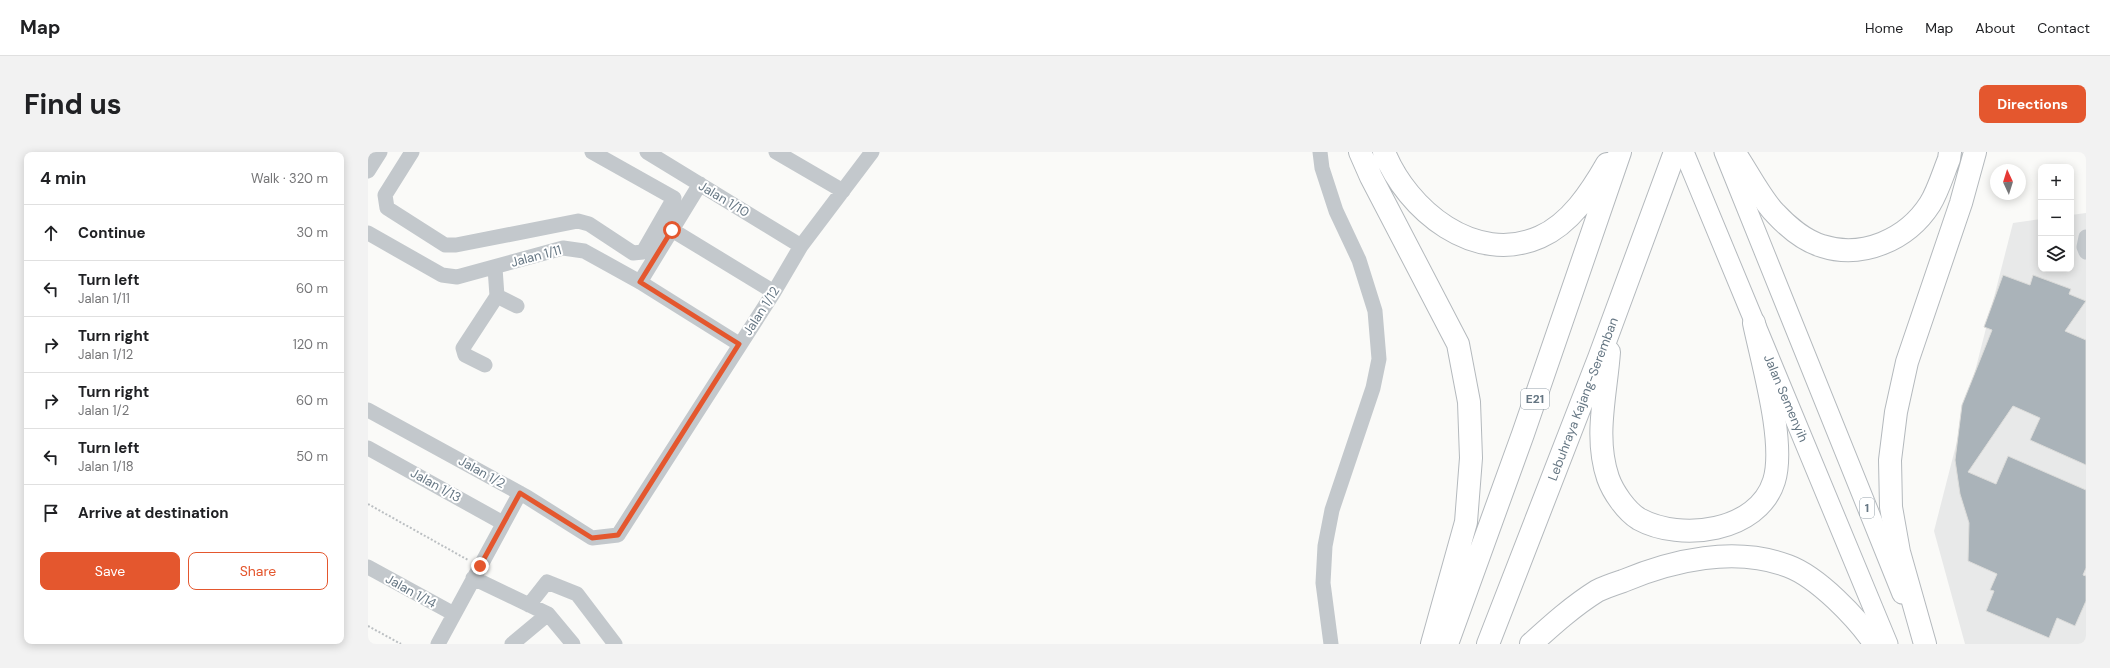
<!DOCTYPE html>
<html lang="en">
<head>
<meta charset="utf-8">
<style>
	:root { --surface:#fff; --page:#f2f2f2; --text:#202124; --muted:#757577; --line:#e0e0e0; --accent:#e4572e }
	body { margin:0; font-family:"DM Sans",sans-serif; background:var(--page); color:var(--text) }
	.controls { position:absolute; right:12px; top:12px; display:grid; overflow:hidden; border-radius:8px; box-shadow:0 2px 10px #0003 }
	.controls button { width:36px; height:36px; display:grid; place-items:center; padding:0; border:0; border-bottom:1px solid var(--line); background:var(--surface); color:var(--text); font:20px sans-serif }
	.compass { position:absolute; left:1622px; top:12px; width:36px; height:36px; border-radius:50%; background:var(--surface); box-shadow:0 2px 10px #0003; rotate:356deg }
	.stop { position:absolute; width:12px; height:12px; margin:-9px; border:3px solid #e4572e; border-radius:50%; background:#fff }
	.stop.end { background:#e4572e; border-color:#fff; box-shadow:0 1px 4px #0008 }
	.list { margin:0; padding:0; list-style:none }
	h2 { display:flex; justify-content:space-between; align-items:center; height:52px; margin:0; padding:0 16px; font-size:17px }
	h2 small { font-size:13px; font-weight:400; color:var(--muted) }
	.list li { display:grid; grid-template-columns:26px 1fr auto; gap:12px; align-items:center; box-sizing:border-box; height:56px; padding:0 16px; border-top:1px solid var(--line) }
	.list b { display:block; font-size:15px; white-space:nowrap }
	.list p { margin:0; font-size:13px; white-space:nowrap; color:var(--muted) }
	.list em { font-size:13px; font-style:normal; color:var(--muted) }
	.actions { display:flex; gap:8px; padding:12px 16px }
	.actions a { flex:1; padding:9px 0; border:1px solid var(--accent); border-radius:8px; text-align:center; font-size:14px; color:var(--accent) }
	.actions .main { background:var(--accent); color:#fff }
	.icon { flex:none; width:22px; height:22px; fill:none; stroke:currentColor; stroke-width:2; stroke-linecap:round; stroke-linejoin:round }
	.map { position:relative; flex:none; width:1718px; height:492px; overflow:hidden; border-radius:8px }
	header { display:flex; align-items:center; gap:24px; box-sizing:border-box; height:56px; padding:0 20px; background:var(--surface); border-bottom:1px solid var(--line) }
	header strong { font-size:19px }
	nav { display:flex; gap:22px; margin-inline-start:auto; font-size:14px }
	.intro { display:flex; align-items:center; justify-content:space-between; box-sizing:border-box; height:96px; padding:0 24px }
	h1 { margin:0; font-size:28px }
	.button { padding:10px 18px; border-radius:8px; background:var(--accent); color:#fff; font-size:14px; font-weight:700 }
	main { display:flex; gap:24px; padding:0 24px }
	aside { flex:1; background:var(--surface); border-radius:8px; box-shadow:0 2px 10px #0003 }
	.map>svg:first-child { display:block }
	.built { fill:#e8e9e9 }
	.building { fill:#aab3b9; stroke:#dcdcda }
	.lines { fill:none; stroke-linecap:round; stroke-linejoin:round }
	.major-casing { stroke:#b5babe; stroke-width:21 }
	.highway-casing { stroke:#b4b9bd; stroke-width:24 }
	.path { stroke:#bbbfc2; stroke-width:2; stroke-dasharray:2 2; stroke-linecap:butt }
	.minor { stroke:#c3c8cc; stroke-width:15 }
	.major { stroke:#fff; stroke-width:19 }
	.highway { stroke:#fff; stroke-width:22 }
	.route { stroke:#e4572e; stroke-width:5 }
	.labels { text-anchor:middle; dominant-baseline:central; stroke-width:4; stroke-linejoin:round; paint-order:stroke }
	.shield { fill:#fff; stroke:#939fa8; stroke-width:1 }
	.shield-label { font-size:12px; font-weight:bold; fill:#657683 }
	.street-label { font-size:13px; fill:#657683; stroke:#fff }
</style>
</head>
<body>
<header>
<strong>Map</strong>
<nav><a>Home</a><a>Map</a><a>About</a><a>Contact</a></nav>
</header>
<div class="intro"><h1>Find us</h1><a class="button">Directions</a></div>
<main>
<aside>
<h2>4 min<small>Walk · 320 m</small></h2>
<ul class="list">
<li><svg class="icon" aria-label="ahead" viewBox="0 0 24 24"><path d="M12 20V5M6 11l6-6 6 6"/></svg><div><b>Continue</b></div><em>30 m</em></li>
<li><svg class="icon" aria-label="left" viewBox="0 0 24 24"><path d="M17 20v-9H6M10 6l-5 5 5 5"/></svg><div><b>Turn left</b><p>Jalan 1/11</p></div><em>60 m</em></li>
<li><svg class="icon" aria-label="right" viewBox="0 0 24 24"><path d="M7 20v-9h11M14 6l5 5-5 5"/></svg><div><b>Turn right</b><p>Jalan 1/12</p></div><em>120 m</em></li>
<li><svg class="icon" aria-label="right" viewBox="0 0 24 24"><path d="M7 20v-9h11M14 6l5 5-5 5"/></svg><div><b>Turn right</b><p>Jalan 1/2</p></div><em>60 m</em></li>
<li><svg class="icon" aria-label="left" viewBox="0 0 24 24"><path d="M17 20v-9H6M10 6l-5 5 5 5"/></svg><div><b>Turn left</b><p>Jalan 1/18</p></div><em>50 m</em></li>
<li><svg class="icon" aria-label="arrive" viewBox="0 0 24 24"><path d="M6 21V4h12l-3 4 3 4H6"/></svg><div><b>Arrive at destination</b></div></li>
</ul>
<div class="actions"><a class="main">Save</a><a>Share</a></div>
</aside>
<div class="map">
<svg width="1718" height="492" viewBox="0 0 1718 492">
	<rect width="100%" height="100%" fill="#fafaf8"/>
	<path class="built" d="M1718,61V492H1597L1566,379L1645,71L1673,67V117H1703V63Z"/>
	<path class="building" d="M1635,123L1662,133L1665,123L1703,137L1701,142L1718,149L1697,179L1718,188V313L1662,288L1672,266L1645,254L1600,320L1628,332L1640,304L1718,338V416L1715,423L1718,424V449L1707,474L1689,466L1681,486L1618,459L1626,439L1622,438L1629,422L1600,409L1601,371L1592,342L1587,308L1594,253L1624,178L1616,175Z"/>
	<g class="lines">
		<g class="major-casing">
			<path id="major" d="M1316,0L1520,492
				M1356,0L1534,442"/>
		</g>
		<g class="highway-casing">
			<path id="highway" d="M992,0L1003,25L1090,192L1101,250L1103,306L1098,370L1064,492
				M1016,0C1039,58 1107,114 1172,85C1202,72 1223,40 1239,12
				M1366,0C1378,17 1393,47 1407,61C1419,74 1437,89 1454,94C1494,107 1539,88 1562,52C1570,39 1575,22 1581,7L1582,0
				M1241,200C1238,242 1226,285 1240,326C1245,340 1258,359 1271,367C1313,390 1390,380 1406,329C1418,291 1394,210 1386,171
				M1079,492L1155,282L1252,0
				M1120,492L1231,206L1307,0
				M1163,492C1184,473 1205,454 1229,439C1237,435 1246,432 1255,429C1305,408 1367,394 1420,414C1450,425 1489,466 1507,492
				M1557,492L1531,400L1523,355L1522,308L1528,260L1539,210L1593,51L1607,0"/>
		</g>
		<path class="path" d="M0,352L100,408
			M0,474L33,492"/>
		<path class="minor" d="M44,0L17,43L19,56L77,93H88L210,69L221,72L265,101L275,100L306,46L224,0
			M279,0L433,94
			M408,0L475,39
			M952,0L954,16L968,59L991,108L1007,159L1011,207L1005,236L964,358L957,394L955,431L963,492
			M0,19L12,0
			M304,78L406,140
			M0,81L74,123L89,125L195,96L216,99L272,130L371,192
			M1718,85L1716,95L1718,100
			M272,130L332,32
			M129,144L149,154
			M117,213L97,203L95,196L129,144L127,116
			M0,258L159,345L224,386L250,383L406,140L433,94L504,0
			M0,296L135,371
			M0,415L86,462
			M105,426L180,462L205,492
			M161,453L179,430L209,442L247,492
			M70,492L152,341
			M144,492L180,462"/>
		<use href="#major" class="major"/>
		<use href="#highway" class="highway"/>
	</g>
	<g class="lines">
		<path class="route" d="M112,414L152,341L224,386L250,383L371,192L272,130L304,78"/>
	</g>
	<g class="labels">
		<g class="shield">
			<rect x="1153" y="237" width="28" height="20" rx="3"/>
			<rect x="1492" y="346" width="14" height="20" rx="3"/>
		</g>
		<g class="shield-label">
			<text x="1167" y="247">E21</text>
			<text x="1499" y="356">1</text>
		</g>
		<g class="street-label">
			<text transform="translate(356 47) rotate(31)">Jalan 1/10</text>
			<text transform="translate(168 104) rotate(-15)">Jalan 1/11</text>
			<text transform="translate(393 159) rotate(-57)">Jalan 1/12</text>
			<text transform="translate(1418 246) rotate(67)">Jalan Semenyih</text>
			<text transform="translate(1215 247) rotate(-69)">Lebuhraya Kajang-Seremban</text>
			<text transform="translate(114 320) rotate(29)">Jalan 1/2</text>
			<text transform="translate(68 333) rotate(29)">Jalan 1/13</text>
			<text transform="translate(43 439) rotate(29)">Jalan 1/14</text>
		</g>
	</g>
</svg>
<div class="controls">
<button>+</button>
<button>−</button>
<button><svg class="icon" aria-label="layers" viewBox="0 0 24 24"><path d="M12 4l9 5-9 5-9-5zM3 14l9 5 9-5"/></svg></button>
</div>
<svg class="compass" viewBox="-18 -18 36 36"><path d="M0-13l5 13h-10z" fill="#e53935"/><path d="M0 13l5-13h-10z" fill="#757577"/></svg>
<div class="stop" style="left:304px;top:78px"></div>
<div class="stop end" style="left:112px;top:414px"></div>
</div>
</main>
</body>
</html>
